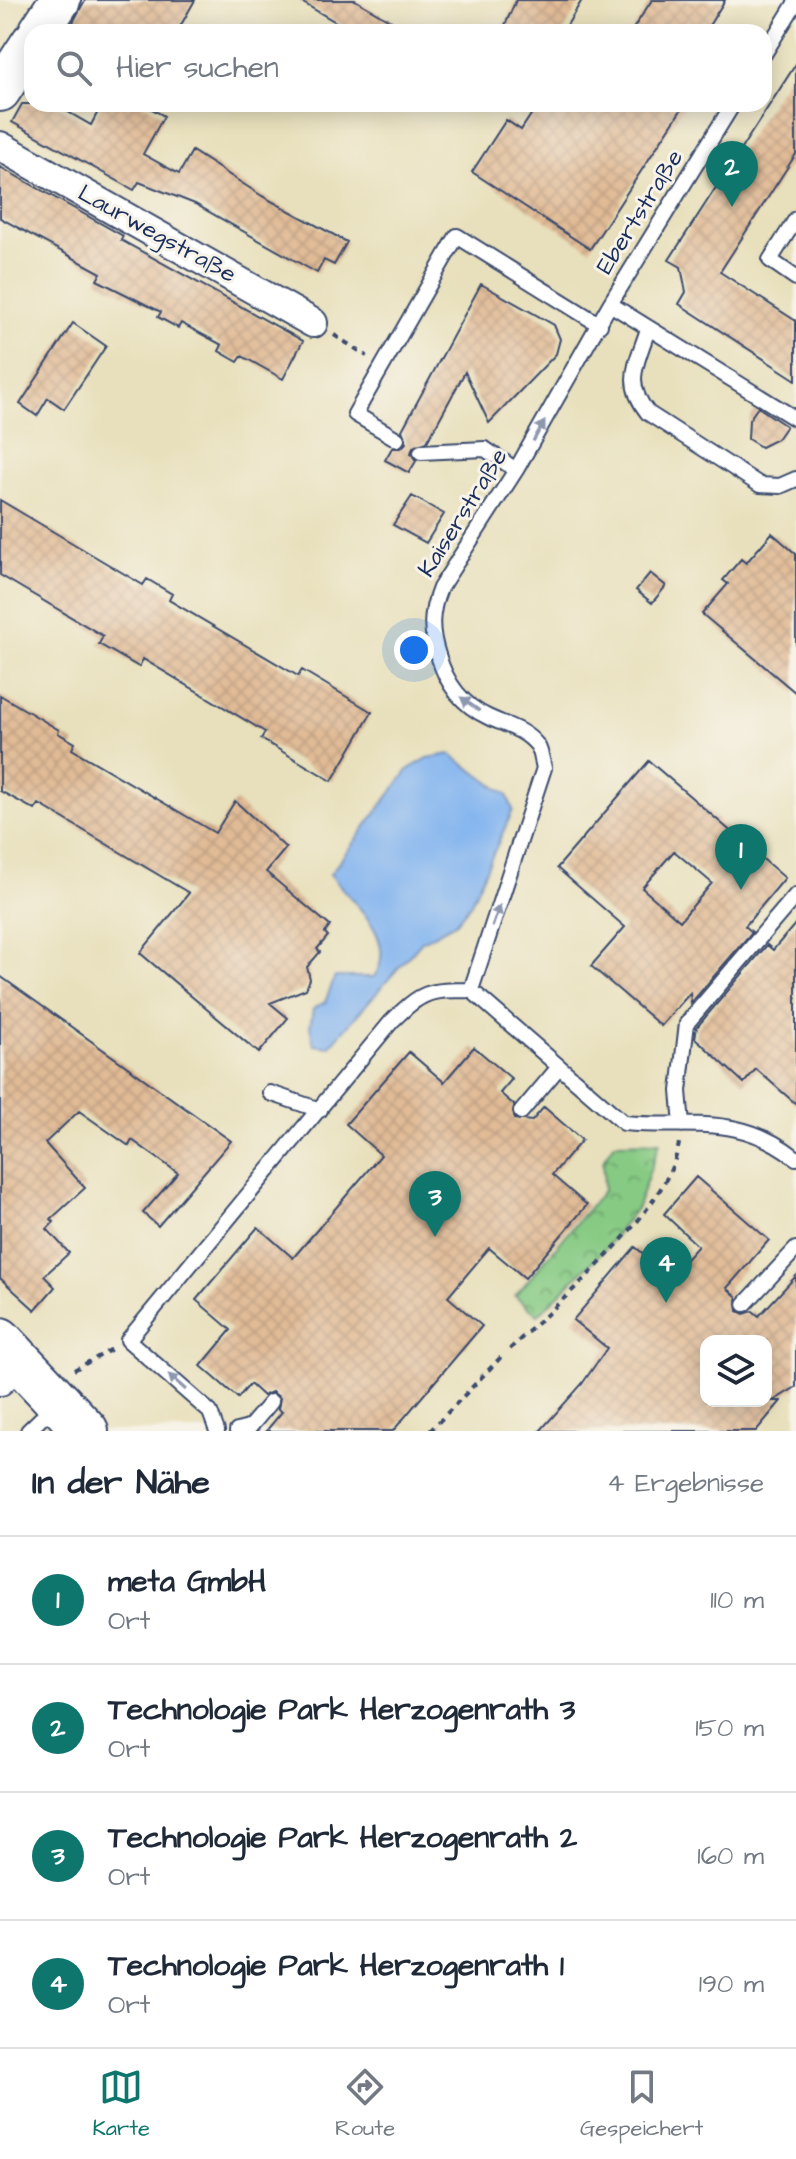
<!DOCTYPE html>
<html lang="de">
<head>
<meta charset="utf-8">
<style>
	:root { --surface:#fff; --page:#f6f6f7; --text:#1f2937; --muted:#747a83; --line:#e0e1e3; --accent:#0f766e }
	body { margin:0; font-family:"Architects Daughter",sans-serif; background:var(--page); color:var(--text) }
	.controls { position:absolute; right:24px; bottom:24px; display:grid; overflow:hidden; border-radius:16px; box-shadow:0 4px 20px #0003 }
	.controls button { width:72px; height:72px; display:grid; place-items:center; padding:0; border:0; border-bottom:2px solid var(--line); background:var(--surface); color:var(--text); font:40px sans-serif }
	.you { position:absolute; left:414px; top:650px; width:28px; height:28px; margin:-20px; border:6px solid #fff; border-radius:50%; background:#1a73e8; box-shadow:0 0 0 12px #1a73e833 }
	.badge { display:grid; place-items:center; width:52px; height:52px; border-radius:50%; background:var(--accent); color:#fff; font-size:26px; font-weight:700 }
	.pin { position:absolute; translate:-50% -66px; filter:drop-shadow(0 2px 4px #0008) }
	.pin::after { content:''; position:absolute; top:42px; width:28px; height:24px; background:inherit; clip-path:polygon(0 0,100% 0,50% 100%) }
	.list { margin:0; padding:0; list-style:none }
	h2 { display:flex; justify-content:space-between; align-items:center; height:104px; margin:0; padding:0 32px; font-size:34px }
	h2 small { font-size:26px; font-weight:400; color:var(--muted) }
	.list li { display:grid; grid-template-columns:52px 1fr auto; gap:24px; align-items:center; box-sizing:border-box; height:128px; padding:0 32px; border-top:2px solid var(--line) }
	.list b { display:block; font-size:30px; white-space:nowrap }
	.list p { margin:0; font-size:26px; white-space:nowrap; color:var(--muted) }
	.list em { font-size:26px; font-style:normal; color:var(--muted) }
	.icon { flex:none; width:44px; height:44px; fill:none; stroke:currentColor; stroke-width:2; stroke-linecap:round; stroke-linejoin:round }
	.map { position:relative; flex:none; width:796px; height:1431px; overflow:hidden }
	.search { position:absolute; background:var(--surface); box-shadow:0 4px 20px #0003; left:24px; right:24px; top:24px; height:88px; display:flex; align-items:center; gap:20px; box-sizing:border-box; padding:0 28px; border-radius:24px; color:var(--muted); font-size:30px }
	.sheet { height:616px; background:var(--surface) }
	nav { display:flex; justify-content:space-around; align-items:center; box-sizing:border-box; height:112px; border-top:2px solid var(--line); background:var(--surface); font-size:22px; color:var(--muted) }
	nav a { display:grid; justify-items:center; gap:4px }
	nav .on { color:var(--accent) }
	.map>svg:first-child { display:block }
	.park { fill:url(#park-crowns); stroke:#507c70; stroke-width:2 }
	.water { fill:#82b4ef; stroke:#4e72a6; stroke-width:2 }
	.building { fill:url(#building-cross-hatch); fill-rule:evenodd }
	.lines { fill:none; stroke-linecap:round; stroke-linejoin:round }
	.service-casing { stroke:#3a4a6c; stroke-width:18 }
	.minor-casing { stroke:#3a4a6c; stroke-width:32 }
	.secondary-casing { stroke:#3a4a6c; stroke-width:44 }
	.primary-casing { stroke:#3a4a6c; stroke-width:48 }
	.path { stroke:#3a4a6c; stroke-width:4; stroke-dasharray:6 6; stroke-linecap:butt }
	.service { stroke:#fff; stroke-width:14 }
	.minor { stroke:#fff; stroke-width:28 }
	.secondary { stroke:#fff; stroke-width:40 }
	.primary { stroke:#fff; stroke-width:44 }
	.oneway { fill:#8d97ae }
	.labels { text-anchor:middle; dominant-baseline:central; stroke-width:6; stroke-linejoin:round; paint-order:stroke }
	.street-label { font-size:24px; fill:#1b2f5e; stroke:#f7f3e8 }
</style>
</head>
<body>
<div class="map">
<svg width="796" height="1431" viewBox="0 0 796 1431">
	<defs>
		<pattern id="park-crowns" width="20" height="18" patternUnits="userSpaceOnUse" patternTransform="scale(2)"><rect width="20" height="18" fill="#86ca83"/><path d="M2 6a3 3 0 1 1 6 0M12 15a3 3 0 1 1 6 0" fill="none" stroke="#6da46e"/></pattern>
		<pattern id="building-cross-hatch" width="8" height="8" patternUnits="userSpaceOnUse" patternTransform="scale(2)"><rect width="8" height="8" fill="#e1bb96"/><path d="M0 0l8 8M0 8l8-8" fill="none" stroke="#c0a184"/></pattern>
	</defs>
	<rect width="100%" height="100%" fill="#f7f3e8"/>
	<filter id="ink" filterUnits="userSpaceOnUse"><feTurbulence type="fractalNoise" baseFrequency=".0125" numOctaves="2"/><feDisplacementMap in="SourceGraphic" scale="16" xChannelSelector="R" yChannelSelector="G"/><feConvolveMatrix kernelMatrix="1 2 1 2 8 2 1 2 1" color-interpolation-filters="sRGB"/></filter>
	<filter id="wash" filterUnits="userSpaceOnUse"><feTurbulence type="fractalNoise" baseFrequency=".006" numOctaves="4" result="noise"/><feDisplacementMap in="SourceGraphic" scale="32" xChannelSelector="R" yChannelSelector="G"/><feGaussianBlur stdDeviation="1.8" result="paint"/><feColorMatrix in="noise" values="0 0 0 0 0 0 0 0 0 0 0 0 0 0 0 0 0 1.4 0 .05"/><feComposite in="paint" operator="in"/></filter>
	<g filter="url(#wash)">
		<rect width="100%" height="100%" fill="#e8e0bc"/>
		<path class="park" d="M660,1142L637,1207L605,1249L538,1315L515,1296L604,1190L603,1161L615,1143Z"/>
		<path class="water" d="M450,754L507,795L513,810L470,905L455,923L422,941L329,1047L314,1045L310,1027L313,1009L325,1002L335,977H374C400,938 351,902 330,874L409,769L428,758Z"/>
		<g id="blocks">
			<path class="building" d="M85,0H195L177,32H82L71,26Z
				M298,0H355L410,32H353Z
				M516,0H582L563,32H502Z
				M652,0H725L705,32H631Z
				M796,64V154L720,272L796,321V380L679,304L686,292L681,267L669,260Z
				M22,104H54L91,125L102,104H143L164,116L143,154L179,174L192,151L262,196L347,242L334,265L324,260L317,273L195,204L139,182L134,190L12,122Z
				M538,104H685L590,249L472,172L506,120L521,130Z
				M0,167L123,236L121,240L303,341L283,379L242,356L238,362L219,351L222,345L181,323L178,328L158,317L161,312L97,280L101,273L0,218Z
				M481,284L554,325L560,339L556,354L489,423L465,372L427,442L413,447L411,453L416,461L409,473L385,460L392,448H401L406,443L402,430Z
				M73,323L106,346L64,409L48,398L37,416L20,404Z
				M758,407L786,426L777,439L761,447L748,439L749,420Z
				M412,496L444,514L426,543L393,525Z
				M0,500L143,585L147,579L172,594L169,600L298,676L302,670L372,712L332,781L261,739L265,732L143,659L139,667L99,644L103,636L0,575Z
				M772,533L796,554V693L702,614L728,584L723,580L741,559L746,563Z
				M650,573L666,586L652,603L636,590Z
				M0,695L59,730L58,733L75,743L72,749L215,833L235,801L286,848L266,872L330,926L325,933L328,936L317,949L320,952L307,967L310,979L306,989L270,1003L288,1018L259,1053L140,953L189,893L39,804L35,810L0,791Z
				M649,761L785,878L745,926L752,932L691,1003L690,993L661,1026L591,966L625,927L557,868ZM674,851L712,883L680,921L642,888Z
				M796,923V1104L756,1069L744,1083L695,1038L697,1027L767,945L773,950Z
				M0,976L231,1141L158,1226L143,1213L178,1173L132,1140L129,1146L79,1111L45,1143L85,1188L51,1219L54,1222L47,1229L69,1253L44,1276L55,1287L35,1310L0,1278Z
				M474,1047L512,1079L500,1093L514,1105V1119L532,1121L544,1107L582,1140L552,1175L587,1205L525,1278L489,1248L448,1297L482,1326L393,1431H266L282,1412L278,1409L280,1398L272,1392L263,1396L250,1384L238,1398L201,1366L231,1330L196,1300L258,1227L293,1258L381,1155L346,1124L409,1052L444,1082Z
				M696,1177L769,1240L727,1288L737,1297L738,1311L744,1314L753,1311L759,1316L796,1276V1387L773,1401H781L756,1431H540L582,1384L607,1348L573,1320L635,1247L671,1276L698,1246L664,1214ZM706,1341H766V1401H706Z"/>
		</g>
	</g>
	<g filter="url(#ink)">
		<use href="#blocks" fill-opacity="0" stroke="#3a4a6c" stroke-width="2"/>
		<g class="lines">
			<g class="service-casing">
				<path id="service" d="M764,54L796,2
					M733,104L610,304L796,419
					M796,219L770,260L796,278
					M648,329C637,364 623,382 648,413L760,485L780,486L796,479
					M397,439L355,414L457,236L600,325
					M421,452L485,449L516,470
					M471,990L544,768C542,761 541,750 537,745C524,729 505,725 488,717C462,705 446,683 438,655C430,630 430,613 440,588L516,470L610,304
					M270,1093L320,1110
					M521,1112L559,1067
					M682,1125L679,1091L687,1023L796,895
					M745,1304L796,1249
					M28,1431L55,1405
					M217,1431L210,1412L128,1340L391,1022C422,991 428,990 471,990L624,1123C691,1129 738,1112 796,1158
					M237,1431L249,1428L271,1402"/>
			</g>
			<g class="minor-casing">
				<path id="minor" d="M0,146L313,323
					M0,1381L20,1362"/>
			</g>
			<g class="secondary-casing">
				<path id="secondary" d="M39,32L60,0
					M0,91L32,42"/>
			</g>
			<g class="primary-casing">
				<path id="primary" d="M0,1340L86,1431"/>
			</g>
			<path class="path" d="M334,335L367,356
				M510,1349C558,1302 669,1211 679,1143
				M74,1370L112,1349
				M430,1431L502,1356"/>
			<use href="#service" class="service"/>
			<use href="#minor" class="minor"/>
			<use href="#secondary" class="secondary"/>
			<use href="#primary" class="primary"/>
		</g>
		<defs><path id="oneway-solid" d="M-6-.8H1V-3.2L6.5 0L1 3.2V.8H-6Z" transform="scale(2)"/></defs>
		<g class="oneway">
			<use href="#oneway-solid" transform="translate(539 431) rotate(-60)"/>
			<use href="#oneway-solid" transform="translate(470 704) rotate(-144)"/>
			<use href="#oneway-solid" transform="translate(496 916) rotate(-71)"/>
			<use href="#oneway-solid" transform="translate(177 1382) rotate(-138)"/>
		</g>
	</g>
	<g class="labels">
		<g class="street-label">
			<text transform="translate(640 212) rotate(-58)">Ebertstraße</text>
			<text transform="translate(157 234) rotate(29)">Laurwegstraße</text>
			<text transform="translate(463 513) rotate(-58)">Kaiserstraße</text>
		</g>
	</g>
</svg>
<div class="controls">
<button><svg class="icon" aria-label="layers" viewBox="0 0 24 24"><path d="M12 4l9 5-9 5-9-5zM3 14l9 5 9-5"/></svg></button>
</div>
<div class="you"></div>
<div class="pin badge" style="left:741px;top:890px">1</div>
<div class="pin badge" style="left:732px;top:207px">2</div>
<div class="pin badge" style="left:435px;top:1237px">3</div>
<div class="pin badge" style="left:666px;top:1303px">4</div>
<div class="search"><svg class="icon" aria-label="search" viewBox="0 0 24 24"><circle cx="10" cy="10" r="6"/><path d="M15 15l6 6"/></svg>Hier suchen</div>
</div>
<section class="sheet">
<h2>In der Nähe<small>4 Ergebnisse</small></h2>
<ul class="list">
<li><span class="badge">1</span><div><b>meta GmbH</b><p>Ort</p></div><em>110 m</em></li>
<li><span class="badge">2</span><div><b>Technologie Park Herzogenrath 3</b><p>Ort</p></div><em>150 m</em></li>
<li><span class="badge">3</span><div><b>Technologie Park Herzogenrath 2</b><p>Ort</p></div><em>160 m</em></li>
<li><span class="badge">4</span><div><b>Technologie Park Herzogenrath 1</b><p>Ort</p></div><em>190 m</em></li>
</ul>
</section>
<nav>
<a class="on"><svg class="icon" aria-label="map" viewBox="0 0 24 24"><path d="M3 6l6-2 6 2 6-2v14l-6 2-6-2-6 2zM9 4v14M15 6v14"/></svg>Karte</a>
<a><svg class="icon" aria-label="directions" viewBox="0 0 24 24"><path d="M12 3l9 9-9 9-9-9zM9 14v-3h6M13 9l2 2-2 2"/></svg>Route</a>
<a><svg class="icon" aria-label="saved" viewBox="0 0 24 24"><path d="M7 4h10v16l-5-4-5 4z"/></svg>Gespeichert</a>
</nav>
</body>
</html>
